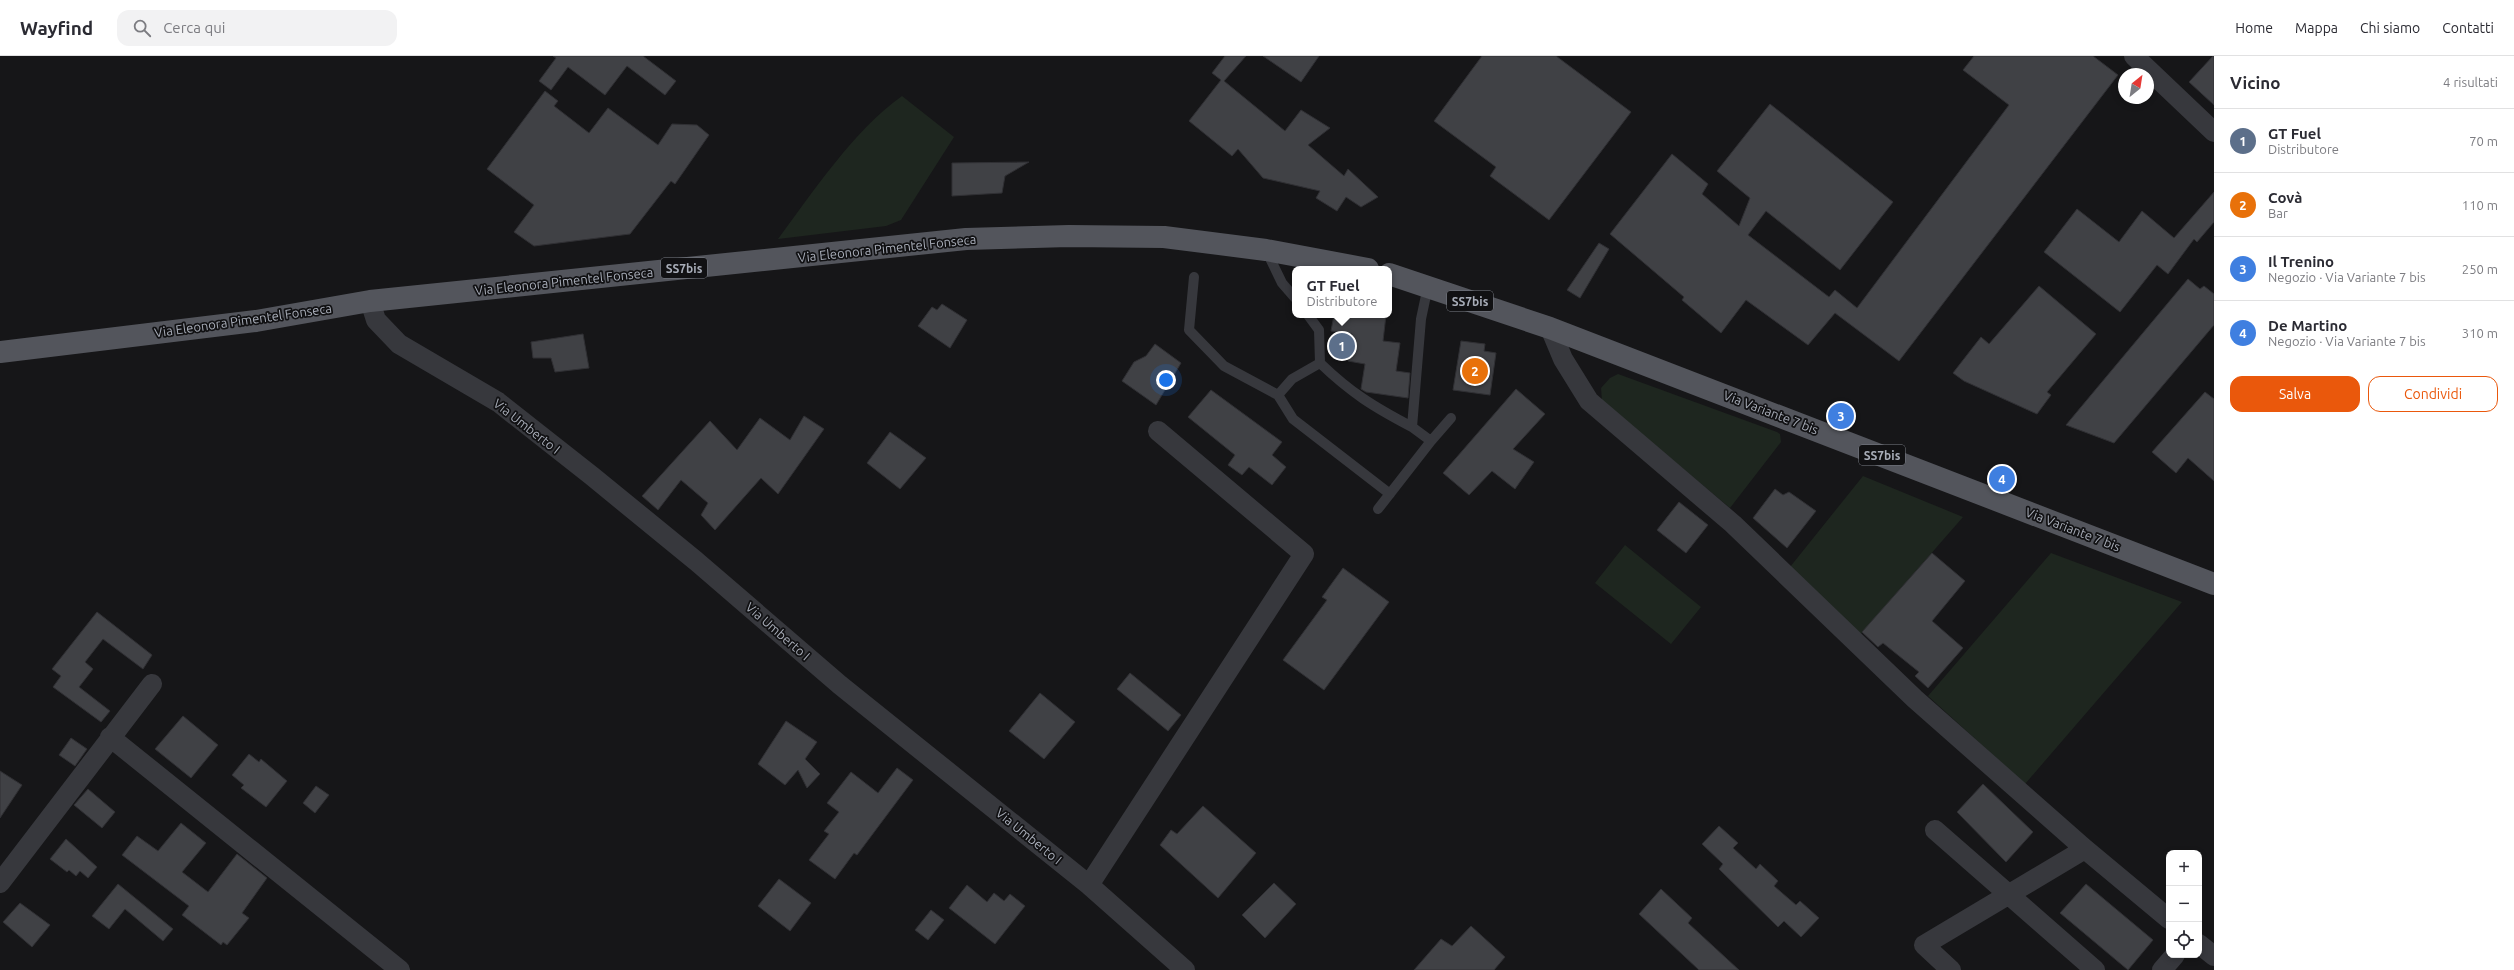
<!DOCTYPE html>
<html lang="it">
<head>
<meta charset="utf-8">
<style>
	:root { --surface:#fff; --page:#f2f2f3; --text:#2b2b33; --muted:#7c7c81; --line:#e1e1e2; --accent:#ea580c }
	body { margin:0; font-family:Ubuntu,sans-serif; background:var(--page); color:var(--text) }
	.controls { position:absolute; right:12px; bottom:12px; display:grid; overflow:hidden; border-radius:8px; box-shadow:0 2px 6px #0003 }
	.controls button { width:36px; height:36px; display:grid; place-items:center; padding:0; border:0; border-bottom:1px solid var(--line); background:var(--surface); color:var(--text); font:20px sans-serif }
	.compass { position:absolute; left:2118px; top:12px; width:36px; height:36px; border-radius:50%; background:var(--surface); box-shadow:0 2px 6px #0003; rotate:30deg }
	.you { position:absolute; left:1166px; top:324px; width:14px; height:14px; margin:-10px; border:3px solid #fff; border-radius:50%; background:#1a73e8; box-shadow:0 0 0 6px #1a73e833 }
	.badge { display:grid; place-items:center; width:26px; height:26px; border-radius:50%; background:var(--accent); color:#fff; font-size:13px; font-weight:700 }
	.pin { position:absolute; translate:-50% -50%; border:2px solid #fff; box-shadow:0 1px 4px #0006 }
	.popup { position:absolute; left:1292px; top:210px; width:100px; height:52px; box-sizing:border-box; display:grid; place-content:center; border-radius:8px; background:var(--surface); filter:drop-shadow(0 1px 3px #0005); font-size:13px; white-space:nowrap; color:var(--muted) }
	.popup b { font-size:15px; color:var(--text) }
	.popup::after { content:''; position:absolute; left:50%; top:100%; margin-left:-8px; border:8px solid transparent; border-top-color:var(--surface) }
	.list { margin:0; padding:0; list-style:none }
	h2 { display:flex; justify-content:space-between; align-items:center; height:52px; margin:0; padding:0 16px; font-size:17px }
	h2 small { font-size:13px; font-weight:400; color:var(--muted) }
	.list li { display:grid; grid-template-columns:26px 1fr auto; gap:12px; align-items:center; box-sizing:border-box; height:64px; padding:0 16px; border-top:1px solid var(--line) }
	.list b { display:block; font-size:15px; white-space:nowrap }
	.list p { margin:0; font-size:13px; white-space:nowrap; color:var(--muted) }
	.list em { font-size:13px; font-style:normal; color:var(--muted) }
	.actions { display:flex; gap:8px; padding:12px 16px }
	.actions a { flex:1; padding:9px 0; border:1px solid var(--accent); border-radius:12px; text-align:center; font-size:14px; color:var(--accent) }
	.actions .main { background:var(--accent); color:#fff }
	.icon { flex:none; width:22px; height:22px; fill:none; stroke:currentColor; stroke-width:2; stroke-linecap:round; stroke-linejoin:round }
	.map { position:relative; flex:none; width:2214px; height:914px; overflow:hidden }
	header { display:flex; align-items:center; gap:24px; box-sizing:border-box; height:56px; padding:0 20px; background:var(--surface); border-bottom:1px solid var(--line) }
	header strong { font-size:19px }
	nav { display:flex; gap:22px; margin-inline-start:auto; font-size:14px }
	.search { width:280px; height:36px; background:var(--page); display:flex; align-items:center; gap:10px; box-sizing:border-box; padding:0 14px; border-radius:12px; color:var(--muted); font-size:15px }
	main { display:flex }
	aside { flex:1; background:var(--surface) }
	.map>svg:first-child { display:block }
	.green { fill:#1e261f }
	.building { fill:#404145; stroke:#303034 }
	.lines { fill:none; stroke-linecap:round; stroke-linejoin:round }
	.service { stroke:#37383d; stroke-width:10 }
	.minor { stroke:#37383d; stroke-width:20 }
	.primary { stroke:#53555c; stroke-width:22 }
	.labels { text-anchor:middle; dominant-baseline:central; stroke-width:3.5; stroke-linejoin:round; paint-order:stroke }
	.shield { fill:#111113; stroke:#7b7e86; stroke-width:1 }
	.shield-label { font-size:12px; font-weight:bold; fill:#a8adb8 }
	.street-label { font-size:13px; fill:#a8adb8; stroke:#111113 }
</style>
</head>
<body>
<header>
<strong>Wayfind</strong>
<div class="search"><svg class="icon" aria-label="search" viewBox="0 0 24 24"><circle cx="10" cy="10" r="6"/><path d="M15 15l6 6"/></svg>Cerca qui</div>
<nav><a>Home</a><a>Mappa</a><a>Chi siamo</a><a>Contatti</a></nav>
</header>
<main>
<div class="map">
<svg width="2214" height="914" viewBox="0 0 2214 914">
	<rect width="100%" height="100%" fill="#161618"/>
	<path class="green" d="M902,40L954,81L901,164L886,170L778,183C813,136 854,74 902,40Z
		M1618,318L1777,376L1780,378L1781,386L1730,452L1602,345L1601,332L1610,322Z
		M1863,420L1963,461L1860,579L1790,511Z
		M1625,489L1701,551L1671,588L1595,527Z
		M2051,497L2182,546L2025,728L1928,640Z"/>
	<path class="building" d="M553,0H643L676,25L665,39L627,10L605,39L568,11L551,34L539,25L556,2Z
		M1225,0H1246L1224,25L1285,75L1301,54L1330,72L1308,89L1344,120L1348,113L1378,141L1361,151L1346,141L1337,155L1316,142L1320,135L1263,122L1238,93L1232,100L1189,65L1221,24L1212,17Z
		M1263,0H1319L1301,26Z
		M1482,0H1556L1631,56L1549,164L1490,120L1496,111L1434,65Z
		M1974,0H2093L2118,19L1899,305L1835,257L1808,289L1746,244L1721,277L1682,244L1684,241L1610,178L1672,98L1708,128L1702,138L1739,170L1750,142L1717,115L1770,48L1893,146L1840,214L1766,155L1748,179L1829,241L1835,234L1857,252L2009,49L1963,14Z
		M2213,0H2214V49L2189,26Z
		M545,35L558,45L554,50L589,77L608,52L658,89L672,68L697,69L709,79L675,128L671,125L630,178L534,190L514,176L534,149L487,113Z
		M1029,106L1005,120L1002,137L952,140V107Z
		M2214,136V166L2197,186L2194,183L2168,218L2157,209L2120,256L2044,196L2077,153L2119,186L2142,155L2174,182Z
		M1599,187L1609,193L1580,242L1567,234Z
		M2188,223L2200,233L2204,230L2214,238V269L2114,387L2066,369Z
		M2039,230L2096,278L2047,336L2051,339L2037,358L1964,325L1953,317L1981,281L1989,288Z
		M942,248L967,264L950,292L918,270L932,251L937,254Z
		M1334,259H1386L1383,285L1400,287L1396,315L1410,317L1408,342L1366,336L1361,333L1365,308L1348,305L1352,278L1331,275Z
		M583,278L589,312L555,316L551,302H533L531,286Z
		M1461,285L1485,288L1484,295L1496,297L1490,339L1453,334Z
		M1155,288L1181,307L1156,349L1122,325L1134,306L1146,300Z
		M1516,333L1545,358L1513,393L1534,406L1515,433L1492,415L1469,439L1443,417Z
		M1211,334L1282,386L1272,399L1286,411L1272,429L1249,411L1242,419L1228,409L1235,399L1188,361Z
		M2205,336L2214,343V425L2188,402L2176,417L2152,396Z
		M804,360L824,373L778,438L761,422L715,474L701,459L708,447L681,424L658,454L642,440L710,365L737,394L760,362L790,384Z
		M890,376L926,402L900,433L867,407Z
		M1775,433L1783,439L1789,436L1816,455L1787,492L1753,462Z
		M1679,446L1708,469L1686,497L1657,474Z
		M1932,497L1965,525L1932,565L1963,592L1928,632L1915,620L1919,616L1883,587L1878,591L1862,576Z
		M1343,512L1389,546L1324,634L1283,604L1327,544L1322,541Z
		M97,556L152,599L143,613L103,583L85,606L93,613L79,631L110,655L101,666L53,631L61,620L52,613Z
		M1130,617L1181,659L1168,675L1117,633Z
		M1040,637L1075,666L1044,703L1009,675Z
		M183,660L218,689L191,722L155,693Z
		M786,665L817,686L805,703L820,718L807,732L798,714L785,729L758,708Z
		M71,682L87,693L75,710L59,699Z
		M249,698L259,706L261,703L287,725L266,751L241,732L244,729L232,719Z
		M897,712L913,724L857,799L854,797L835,823L809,804L829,778L824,775L839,756L827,747L851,716L878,737Z
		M0,715L22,729L0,762Z
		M1983,728L2033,776L2006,806L1957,756Z
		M316,730L329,739L315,757L303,747Z
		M88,733L115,756L102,772L74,749Z
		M1203,750L1256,797L1218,842L1160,789L1171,774L1177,778Z
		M181,767L206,787L182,816L208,836L237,798L267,822L242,857L249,862L227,889L223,886L221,889L182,859L189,850L122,799L137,780L158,795Z
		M1719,770L1738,787L1733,792L1756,813L1760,808L1778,825L1774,830L1796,849L1800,845L1819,862L1801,881L1784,865L1778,871L1719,813L1723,808L1702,788Z
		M66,783L97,811L88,822L80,815L76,820L69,814L67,816L50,803Z
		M779,823L811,847L790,875L758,850Z
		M1274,827L1296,848L1265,882L1242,859Z
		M118,828L173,873L163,885L125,853L109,873L92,860Z
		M2086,828L2153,884L2128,914L2060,857Z
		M967,829L987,846L994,837L1004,845L1010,838L1025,850L995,888L949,852Z
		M1661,833L1692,862L1688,867L1739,914H1699L1639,858Z
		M20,847L50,869L32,891L3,866Z
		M931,854L944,864L928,884L915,874Z
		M1471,870L1505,901L1494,914H1414L1441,883L1452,890Z"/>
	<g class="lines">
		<path class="service" d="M1266,194L1282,227L1295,242
			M1194,221L1189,274L1224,310L1278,339
			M1308,259L1319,274L1320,307C1351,337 1374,351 1412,371L1421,263L1428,230
			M1320,307L1292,323L1278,339L1293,363L1390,438
			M1431,385L1451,362
			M1378,453L1431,385L1412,371"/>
		<path class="minor" d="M2134,0L2214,76
			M370,245L376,264L399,288L498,346L592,420L696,505L840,629L1089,829L1185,914
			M1550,272L1563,303L1589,345L1733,468L1915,643L2085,793L2169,863
			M110,681L400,914
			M1935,774L2095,914
			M0,827L152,628
			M1089,829L1304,498L1158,375
			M2199,888L2214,900
			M1951,914L1924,889L2085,793
			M2162,914L2175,899"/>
		<path class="primary" d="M1389,218L1550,272L2214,528
			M0,296L256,265L370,245L966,183L1069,180L1164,181L1266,194L1368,213"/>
	</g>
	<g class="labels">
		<g class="shield">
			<rect x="661" y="202" width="46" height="20" rx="3"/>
			<rect x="1447" y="235" width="46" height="20" rx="3"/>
			<rect x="1859" y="389" width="46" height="20" rx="3"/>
		</g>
		<g class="shield-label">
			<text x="684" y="212">SS7bis</text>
			<text x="1470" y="245">SS7bis</text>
			<text x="1882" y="399">SS7bis</text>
		</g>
		<g class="street-label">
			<text transform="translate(887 192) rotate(-6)">Via Eleonora Pimentel Fonseca</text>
			<text transform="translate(564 225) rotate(-6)">Via Eleonora Pimentel Fonseca</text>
			<text transform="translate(243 264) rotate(-8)">Via Eleonora Pimentel Fonseca</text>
			<text transform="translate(1771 356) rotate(21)">Via Variante 7 bis</text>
			<text transform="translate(527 370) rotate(38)">Via Umberto I</text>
			<text transform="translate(2073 473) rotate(21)">Via Variante 7 bis</text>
			<text transform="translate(778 575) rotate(41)">Via Umberto I</text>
			<text transform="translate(1029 780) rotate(39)">Via Umberto I</text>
		</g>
	</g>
</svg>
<div class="controls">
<button>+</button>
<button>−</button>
<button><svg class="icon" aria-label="locate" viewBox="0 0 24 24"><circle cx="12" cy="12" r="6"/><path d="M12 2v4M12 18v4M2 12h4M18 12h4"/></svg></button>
</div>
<svg class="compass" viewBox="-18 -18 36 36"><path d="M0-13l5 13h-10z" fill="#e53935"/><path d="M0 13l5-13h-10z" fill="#7c7c81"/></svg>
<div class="you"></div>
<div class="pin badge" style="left:1342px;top:290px;background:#5c6f8a">1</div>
<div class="popup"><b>GT Fuel</b>Distributore</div>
<div class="pin badge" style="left:1475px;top:315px;background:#e8710a">2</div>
<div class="pin badge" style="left:1841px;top:360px;background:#3f7fe0">3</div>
<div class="pin badge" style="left:2002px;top:423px;background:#3f7fe0">4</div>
</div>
<aside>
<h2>Vicino<small>4 risultati</small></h2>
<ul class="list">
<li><span class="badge" style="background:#5c6f8a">1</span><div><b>GT Fuel</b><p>Distributore</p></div><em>70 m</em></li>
<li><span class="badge" style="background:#e8710a">2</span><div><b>Covà</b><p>Bar</p></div><em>110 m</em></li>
<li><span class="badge" style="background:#3f7fe0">3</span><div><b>Il Trenino</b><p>Negozio · Via Variante 7 bis</p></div><em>250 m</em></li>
<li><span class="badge" style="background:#3f7fe0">4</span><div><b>De Martino</b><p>Negozio · Via Variante 7 bis</p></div><em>310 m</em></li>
</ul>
<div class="actions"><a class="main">Salva</a><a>Condividi</a></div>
</aside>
</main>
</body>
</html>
